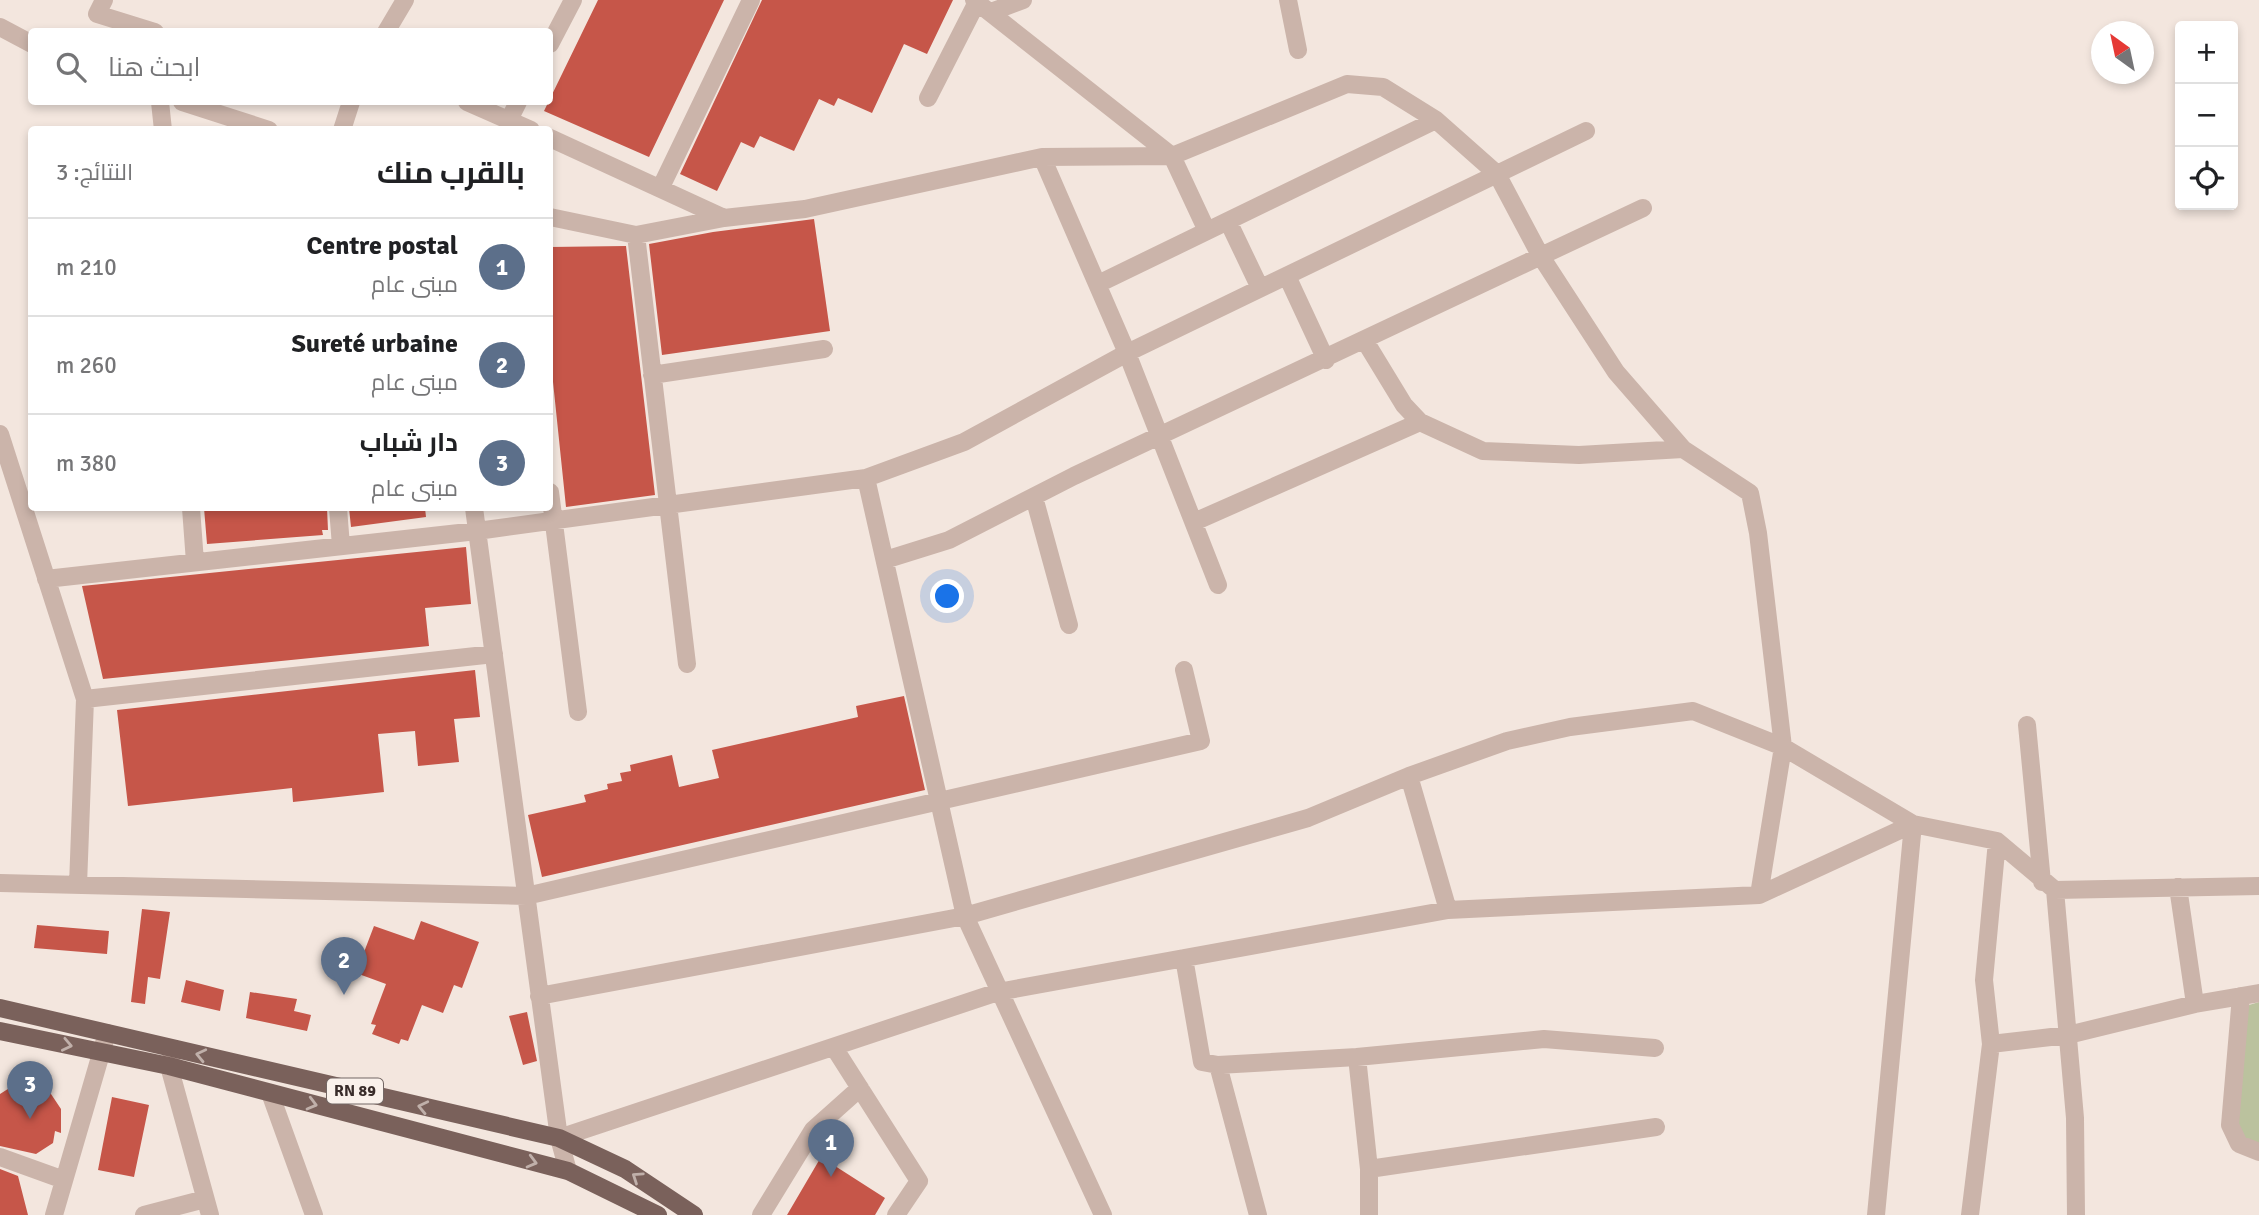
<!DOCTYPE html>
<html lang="ar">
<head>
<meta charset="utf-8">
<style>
	:root { --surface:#fff; --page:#f2f2f2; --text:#202124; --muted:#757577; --line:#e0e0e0; --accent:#1f5a56 }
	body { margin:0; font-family:Signika,Cairo,sans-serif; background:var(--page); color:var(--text); direction:rtl }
	.controls { position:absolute; right:21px; top:21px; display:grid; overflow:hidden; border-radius:7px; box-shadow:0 4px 10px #0003 }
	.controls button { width:63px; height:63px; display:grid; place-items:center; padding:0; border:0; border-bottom:2px solid var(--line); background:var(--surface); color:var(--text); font:35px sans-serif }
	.compass { position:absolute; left:2091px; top:21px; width:63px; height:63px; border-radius:50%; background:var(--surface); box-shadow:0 4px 10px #0003; rotate:327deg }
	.you { position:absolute; left:948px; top:597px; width:24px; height:24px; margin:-18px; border:5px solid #fff; border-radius:50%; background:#1a73e8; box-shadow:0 0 0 10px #1a73e833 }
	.badge { display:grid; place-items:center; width:46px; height:46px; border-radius:50%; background:var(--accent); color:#fff; font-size:23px; font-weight:700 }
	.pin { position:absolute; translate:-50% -58px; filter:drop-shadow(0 2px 4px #0008) }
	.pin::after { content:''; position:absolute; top:37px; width:24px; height:21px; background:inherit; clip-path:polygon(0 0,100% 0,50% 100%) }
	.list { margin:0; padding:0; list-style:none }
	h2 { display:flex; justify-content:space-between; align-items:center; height:91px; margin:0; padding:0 28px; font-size:30px }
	h2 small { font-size:23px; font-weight:400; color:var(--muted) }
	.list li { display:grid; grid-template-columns:46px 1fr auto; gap:21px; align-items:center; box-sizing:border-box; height:98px; padding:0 28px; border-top:2px solid var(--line) }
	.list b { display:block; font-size:26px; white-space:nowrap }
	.list p { margin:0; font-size:23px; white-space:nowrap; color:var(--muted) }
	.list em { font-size:23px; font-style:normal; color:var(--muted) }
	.icon { flex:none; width:38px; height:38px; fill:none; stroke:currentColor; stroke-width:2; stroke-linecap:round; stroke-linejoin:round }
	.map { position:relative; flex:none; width:2259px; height:1215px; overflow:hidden; direction:ltr }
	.search { position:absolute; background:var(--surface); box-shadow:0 4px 10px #0003; left:28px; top:28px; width:525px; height:77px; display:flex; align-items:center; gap:18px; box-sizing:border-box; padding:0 24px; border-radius:7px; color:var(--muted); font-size:26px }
	.panel { position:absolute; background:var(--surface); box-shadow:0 4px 10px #0003; left:28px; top:126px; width:525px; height:385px; border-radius:7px; direction:rtl }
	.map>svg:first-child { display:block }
	.green { fill:#bbc29e }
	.building { fill:#c65649 }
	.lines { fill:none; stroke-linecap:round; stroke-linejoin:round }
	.minor { stroke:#cbb4aa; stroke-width:18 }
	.major { stroke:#7a615b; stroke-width:18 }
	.oneway { stroke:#c0b0aa }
	.labels { text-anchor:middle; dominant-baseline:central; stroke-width:6; stroke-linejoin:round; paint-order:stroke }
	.shield { fill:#faf1eb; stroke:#736764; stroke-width:2 }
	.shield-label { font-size:16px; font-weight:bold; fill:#392c2a }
</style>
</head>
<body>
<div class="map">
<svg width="2259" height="1215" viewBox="0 0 2259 1215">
	<rect width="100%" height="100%" fill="#f3e6de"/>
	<path class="green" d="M2259,1002V1146L2247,1142L2236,1129L2243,1018L2249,1005Z"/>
	<path class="building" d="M598,0H724L649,157L544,111Z
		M762,0H953L927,54L904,44L872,113L838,98L834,106L819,99L794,151L760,136L754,148L741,142L717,191L680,174Z
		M814,219L830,331L662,355L649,244L713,232Z
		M626,246L655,495L566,507L550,353V247Z
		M204,508H327L328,530H322L323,535L207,544Z
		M349,508H425L426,517L351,527Z
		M466,547L471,604L425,608L429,646L103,679L82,586Z
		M475,670L480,717L454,719L459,762L418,766L415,731L378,734L384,792L293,802L292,788L128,806L117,710Z
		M904,696L925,790L542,877L528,815L586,802L584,795L608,789L607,784L622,781L620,773L631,771L630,765L672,755L679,787L719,778L712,750L858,717L856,706Z
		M142,909L170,912L160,979L148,977L145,1004L131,1002Z
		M421,921L479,942L462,988L454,985L443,1013L422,1005L408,1041L401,1039L399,1044L372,1034L376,1025L371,1024L386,984L356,973L374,926L414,940Z
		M37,925L109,931L107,954L34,948Z
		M186,980L224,990L220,1011L181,1002Z
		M250,992L297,999L294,1011L311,1015L307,1031L246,1018Z
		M527,1012L537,1061L523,1065L509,1016Z
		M22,1080L49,1091L61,1109V1133L55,1131L53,1143L36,1154L0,1146V1094Z
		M112,1097L149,1105L134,1177L98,1170Z
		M821,1157L885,1198L875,1215H787Z
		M0,1169L18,1176L28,1215H0Z"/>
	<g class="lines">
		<path class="minor" d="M104,0L97,14L155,32
			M974,0L1172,156L1207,231
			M1288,0L1298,50
			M991,12L1023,0
			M0,27L32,44
			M386,32L405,0
			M550,44L573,0
			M928,98L977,2
			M160,102L163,130
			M182,102L269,130
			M467,102L531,130
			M509,120L518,102
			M342,130L351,102
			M550,138L724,218
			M1042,157L1127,353L1218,585
			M661,187L751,0
			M550,217L636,235L724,218L805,209L1042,157L1172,156L1347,84L1383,87L1436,120L1497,174L1540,255L1616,372L1683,449L1750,493L1758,533L1783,747L1759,895
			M1228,221L1260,288
			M636,235L687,664
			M1287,276L1326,360
			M1098,284L1436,120
			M1365,341L1404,405L1420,422L1483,451L1579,455L1683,449
			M652,375L824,349
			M0,434L85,699L78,885
			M866,478L965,916L1103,1215
			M550,492L578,712
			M1034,497L1069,625
			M191,508L195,562
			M338,508L341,546
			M474,508L559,1138L568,1171
			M1194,522L1420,422
			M885,560L949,540L1074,476L1643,208
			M46,579L477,531L866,478L964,442L1127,353L1586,131
			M85,699L494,654
			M2027,725L2042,882
			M1409,776L1448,910
			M0,883L526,896L1201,741L1184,670
			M2178,887L2195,1004
			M1184,958L1202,1062L1218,1065
			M539,996L965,916L1308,818L1409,776L1507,741L1570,727L1693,711L1783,747L1913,824L1997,841L2055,890
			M2241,996L2230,1125L2239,1144L2259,1152
			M1991,1044L2068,1035L2195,1004L2259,993
			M835,1049L919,1181L896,1215
			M172,1055L169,1066L210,1215
			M1357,1057L1369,1169V1215
			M270,1093L314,1215
			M559,1138L998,992L1448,910L1759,895L1913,824
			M0,1157L64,1180
			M1369,1169L1656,1127
			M54,1215L107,1033
			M144,1215L205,1199
			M761,1215L813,1130L860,1088
			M1258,1215L1218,1065L1357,1057L1544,1039L1655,1048
			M1876,1215L1913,824
			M1970,1215L1991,1044L1984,980L1997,841
			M2076,1215L2075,1118L2055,890L2259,886"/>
		<path class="major" d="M0,1008L559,1138L625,1169L694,1215
			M0,1031L169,1066L568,1171L658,1215"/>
	</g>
	<defs><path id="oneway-chevron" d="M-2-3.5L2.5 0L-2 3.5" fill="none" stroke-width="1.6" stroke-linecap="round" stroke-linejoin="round" transform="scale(1.75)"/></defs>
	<g class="oneway">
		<use href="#oneway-chevron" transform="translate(67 1045) rotate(12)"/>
		<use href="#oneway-chevron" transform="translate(201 1055) rotate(-167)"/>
		<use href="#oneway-chevron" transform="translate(312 1104) rotate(15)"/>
		<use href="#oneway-chevron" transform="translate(423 1107) rotate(-167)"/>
		<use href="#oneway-chevron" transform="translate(532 1162) rotate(15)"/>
		<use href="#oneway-chevron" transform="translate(637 1177) rotate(-146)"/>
	</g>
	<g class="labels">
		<rect class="shield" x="327" y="1078.5" width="56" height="25" rx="5"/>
		<g class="shield-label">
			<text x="355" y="1091">RN 89</text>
		</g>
	</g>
</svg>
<div class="controls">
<button>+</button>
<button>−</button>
<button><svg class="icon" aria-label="locate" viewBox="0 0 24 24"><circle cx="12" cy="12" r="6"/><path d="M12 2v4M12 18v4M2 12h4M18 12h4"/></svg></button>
</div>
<svg class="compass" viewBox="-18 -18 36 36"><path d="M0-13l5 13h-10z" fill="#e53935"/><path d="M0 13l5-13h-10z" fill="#757577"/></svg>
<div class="you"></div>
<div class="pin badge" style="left:831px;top:1177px;background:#5c6f8a">1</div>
<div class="pin badge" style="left:344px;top:995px;background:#5c6f8a">2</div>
<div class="pin badge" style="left:30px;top:1119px;background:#5c6f8a">3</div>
<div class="search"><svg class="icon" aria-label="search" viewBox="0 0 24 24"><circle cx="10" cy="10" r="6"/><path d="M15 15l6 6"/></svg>ابحث هنا</div>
<section class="panel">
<h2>بالقرب منك<small>النتائج: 3</small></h2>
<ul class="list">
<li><span class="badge" style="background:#5c6f8a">1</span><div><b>Centre postal</b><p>مبنى عام</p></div><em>210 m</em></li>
<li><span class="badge" style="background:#5c6f8a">2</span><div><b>Sureté urbaine</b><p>مبنى عام</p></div><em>260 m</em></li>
<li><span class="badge" style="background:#5c6f8a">3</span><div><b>دار شباب</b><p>مبنى عام</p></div><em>380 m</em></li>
</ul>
</section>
</div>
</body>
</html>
